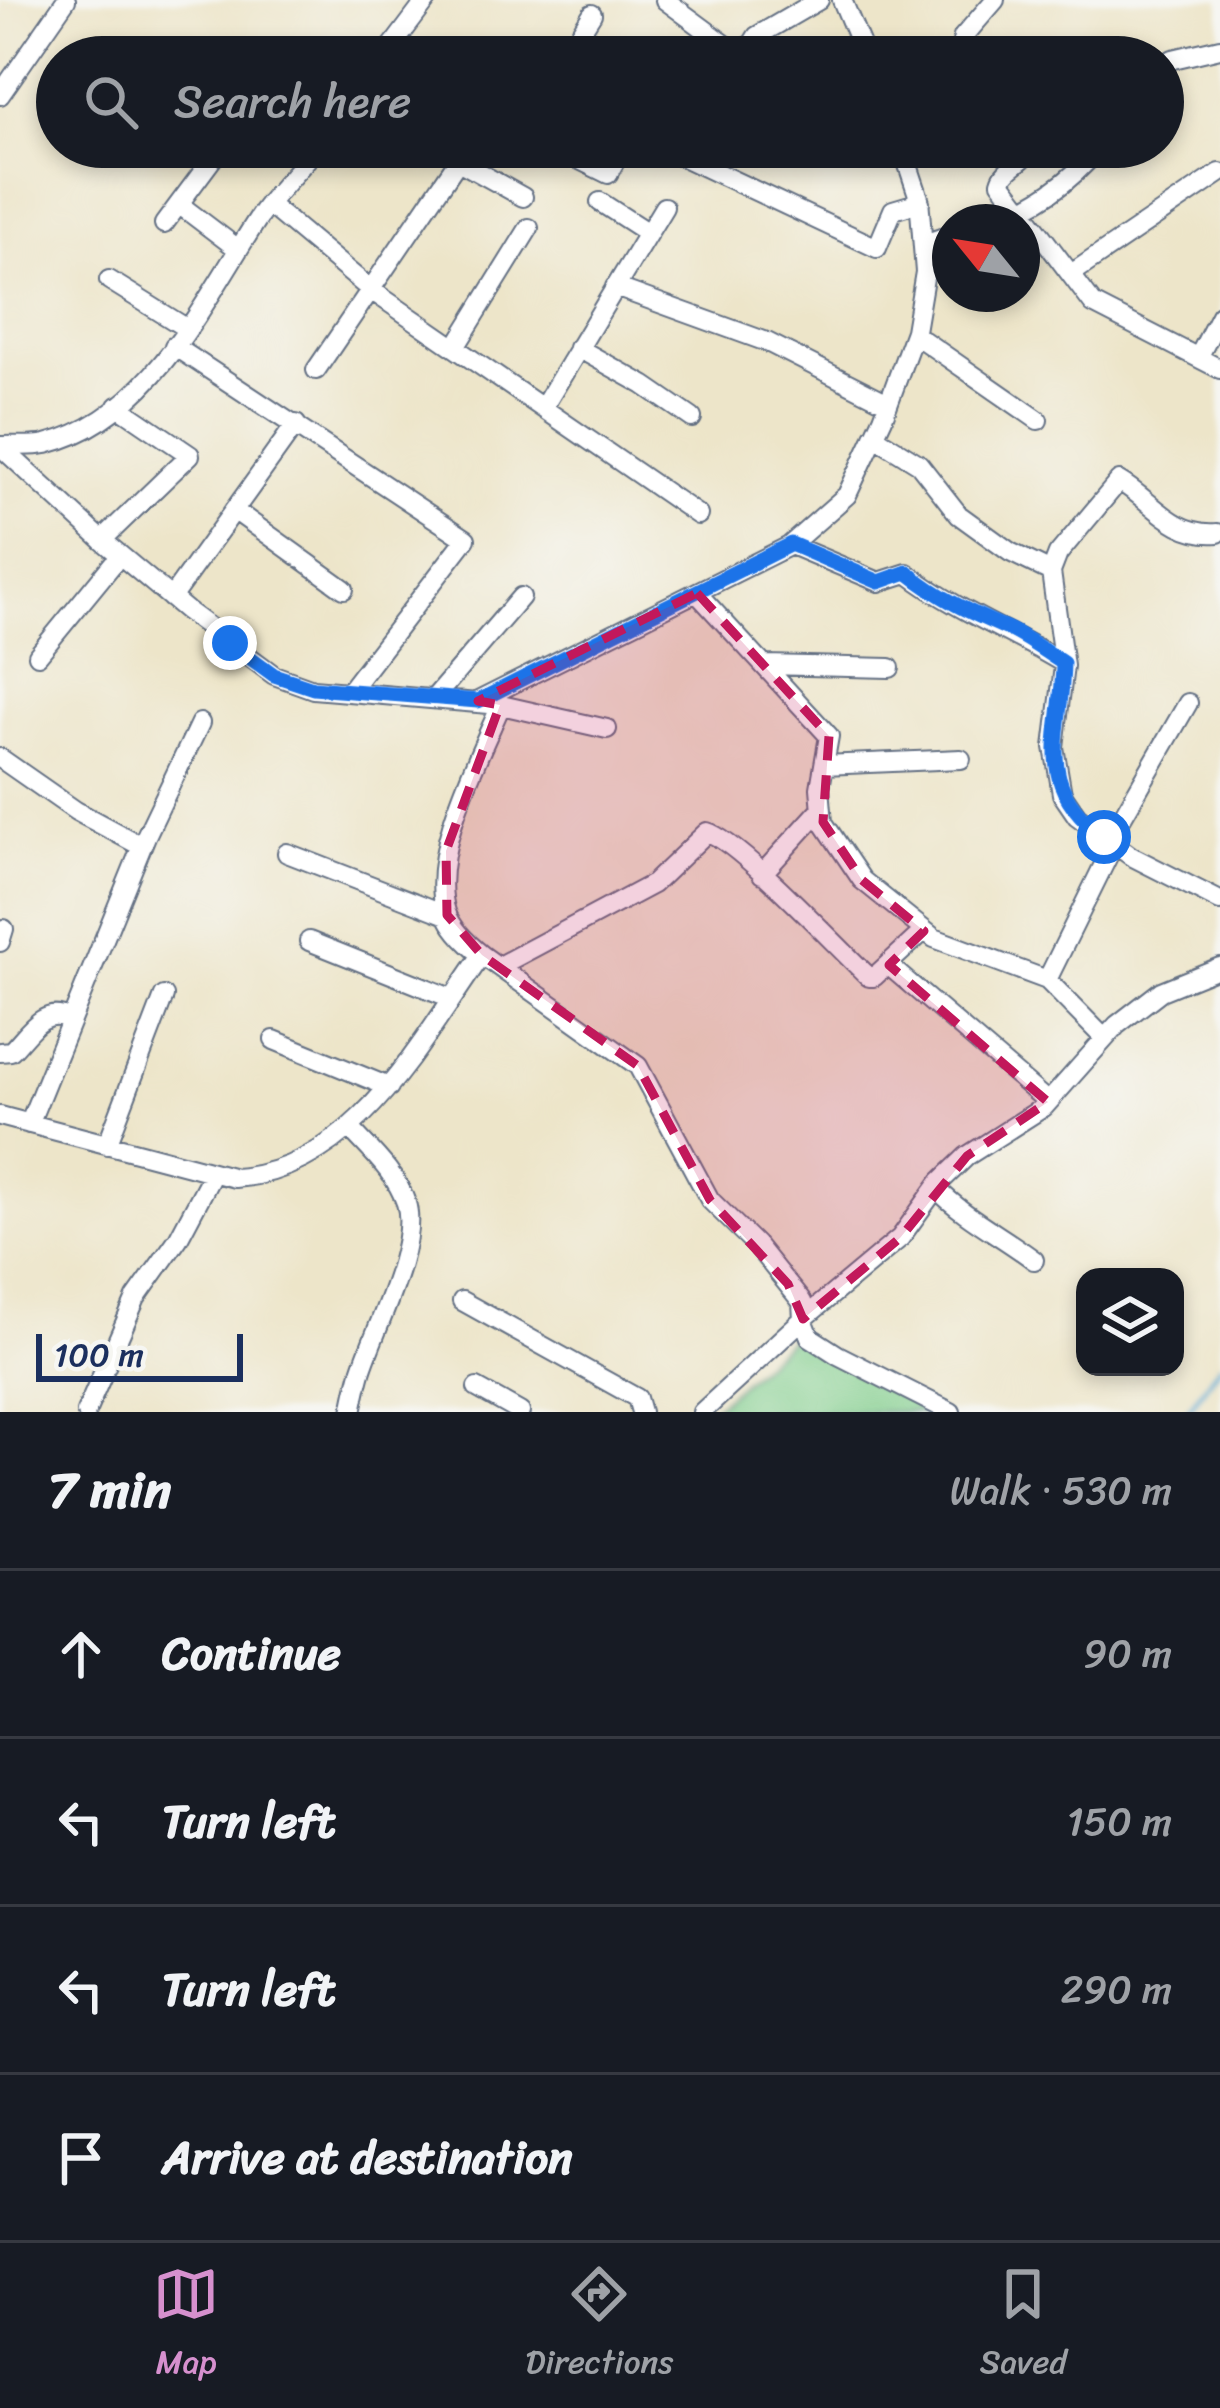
<!DOCTYPE html>
<html lang="en">
<head>
<meta charset="utf-8">
<style>
	:root { --surface:#171b24; --page:#20242c; --text:#f1f3f6; --muted:#9ea1a6; --line:#363941; --accent:#d690ce }
	body { margin:0; font-family:Sriracha,sans-serif; background:var(--page); color:var(--text) }
	.controls { position:absolute; right:36px; bottom:36px; display:grid; overflow:hidden; border-radius:24px; box-shadow:0 6px 18px #0003 }
	.controls button { width:108px; height:108px; display:grid; place-items:center; padding:0; border:0; border-bottom:3px solid var(--line); background:var(--surface); color:var(--text); font:60px sans-serif }
	.compass { position:absolute; left:932px; top:204px; width:108px; height:108px; border-radius:50%; background:var(--surface); box-shadow:0 6px 18px #0003; rotate:300deg }
	.scale { position:absolute; left:36px; bottom:30px; width:207px; box-sizing:border-box; padding-left:12px; border:6px solid #1b2f5e; border-top:0; font-size:33px; line-height:42px; white-space:nowrap; color:#1b2f5e; -webkit-text-stroke:9px #f6f6f2; paint-order:stroke }
	.stop { position:absolute; width:36px; height:36px; margin:-27px; border:9px solid #1a73e8; border-radius:50%; background:#fff }
	.stop.end { background:#1a73e8; border-color:#fff; box-shadow:0 3px 12px #0008 }
	.list { margin:0; padding:0; list-style:none }
	h2 { display:flex; justify-content:space-between; align-items:center; height:156px; margin:0; padding:0 48px; font-size:51px }
	h2 small { font-size:39px; font-weight:400; color:var(--muted) }
	.list li { display:grid; grid-template-columns:78px 1fr auto; gap:36px; align-items:center; box-sizing:border-box; height:168px; padding:0 48px; border-top:3px solid var(--line) }
	.list b { display:block; font-size:45px; white-space:nowrap }
	.list em { font-size:39px; font-style:normal; color:var(--muted) }
	.icon { flex:none; width:66px; height:66px; fill:none; stroke:currentColor; stroke-width:2; stroke-linecap:round; stroke-linejoin:round }
	.map { position:relative; flex:none; width:1220px; height:1412px; overflow:hidden }
	.search { position:absolute; background:var(--surface); box-shadow:0 6px 18px #0003; left:36px; right:36px; top:36px; height:132px; display:flex; align-items:center; gap:30px; box-sizing:border-box; padding:0 42px; border-radius:66px; color:var(--muted); font-size:45px }
	.sheet { height:828px; background:var(--surface) }
	nav { display:flex; justify-content:space-around; align-items:center; box-sizing:border-box; height:168px; border-top:3px solid var(--line); background:var(--surface); font-size:33px; color:var(--muted) }
	nav a { display:grid; justify-items:center; gap:6px }
	nav .on { color:var(--accent) }
	.map>svg:first-child { display:block }
	.green { fill:#80cd8b; stroke:#4e7e74; stroke-width:3 }
	.lines { fill:none; stroke-linecap:round; stroke-linejoin:round }
	.stream { stroke:#59abd4; stroke-width:4.5 }
	.minor-casing { stroke:#646f83; stroke-width:22 }
	.minor { stroke:#fff; stroke-width:18 }
	.route { stroke:#1a73e8; stroke-width:15 }
	.marked { fill:#c2185b; fill-opacity:0.2; stroke:#c2185b; stroke-width:9; stroke-dasharray:24 15; stroke-linejoin:round }
</style>
</head>
<body>
<div class="map">
<svg width="1220" height="1412" viewBox="0 0 1220 1412">
	<rect width="100%" height="100%" fill="#f6f6f2"/>
	<filter id="ink" filterUnits="userSpaceOnUse"><feTurbulence type="fractalNoise" baseFrequency=".00833" numOctaves="2"/><feDisplacementMap in="SourceGraphic" scale="24" xChannelSelector="R" yChannelSelector="G"/><feConvolveMatrix kernelMatrix="1 2 1 2 8 2 1 2 1" color-interpolation-filters="sRGB"/></filter>
	<filter id="wash" filterUnits="userSpaceOnUse"><feTurbulence type="fractalNoise" baseFrequency=".004" numOctaves="4" result="noise"/><feDisplacementMap in="SourceGraphic" scale="48" xChannelSelector="R" yChannelSelector="G"/><feGaussianBlur stdDeviation="2.7" result="paint"/><feColorMatrix in="noise" values="0 0 0 0 0 0 0 0 0 0 0 0 0 0 0 0 0 1.4 0 .05"/><feComposite in="paint" operator="in"/></filter>
	<g filter="url(#wash)">
		<rect width="100%" height="100%" fill="#ede5c9"/>
		<path class="green" d="M795,1335L806,1347L937,1412H709Z"/>
		<g class="lines">
			<path class="stream" d="M1187,1412L1220,1365"/>
		</g>
	</g>
	<g filter="url(#ink)">
		<g class="lines">
			<g class="minor-casing">
				<path id="minor" d="M665,0L742,57
					M842,0L866,57
					M384,57L427,0
					M565,57L592,14
					M744,57L757,36L819,0
					M971,57L962,43L963,37L995,0
					M1163,65L1173,59L1220,48
					M0,95L66,0
					M553,147L608,174L623,147
					M1031,147C1025,163 1005,166 1001,182L1093,304L1220,369
					M677,154L877,248L893,210L920,202
					M600,202L648,233
					M268,204L371,290L698,515
					M180,205L238,249
					M991,222C1036,207 1069,183 1100,147
					M164,224L219,150
					M924,244L950,235
					M1071,274L1220,173
					M109,280L186,328
					M615,287L767,342L888,403
					M914,334L1038,420
					M174,346L466,539L350,690
					M456,346L529,228
					M578,348L644,385L692,418
					M1199,356L1220,315
					M316,370L458,161L523,197
					M544,406L664,207
					M874,436L919,464L959,515L1010,552L1051,572
					M0,446L102,540L187,611L274,675L313,689L501,705C478,759 428,853 446,912C452,929 468,944 482,955L638,1066L710,1200L756,1245L802,1302L803,1319L810,1337L838,1355L951,1412
					M0,446C15,445 32,447 46,444C153,418 207,294 263,211C279,189 300,169 317,147
					M234,510L344,589
					M1218,533C1173,537 1152,500 1119,481L1058,554L1051,572L1064,666L1054,747L1062,794L1077,816L1131,856L1220,901
					M102,540L190,455L118,406
					M791,545L879,582L907,573C957,611 1010,631 1063,663
					M697,593L829,736L820,788L823,822L862,880L934,938L1047,980L1103,1037
					M171,598L296,424
					M38,655L120,555
					M766,665L890,668
					M435,697L521,597
					M478,701L789,546L847,495L883,418L915,331L925,272L919,198L902,147
					M501,705L607,729
					M0,758L76,811L141,846
					M824,765L961,759
					M1109,840L1188,703
					M287,853L447,915
					M762,874L821,809
					M309,941L451,998
					M0,942L4,929
					M888,965L1048,1102
					M499,966L653,884L707,832C739,841 838,948 869,977H874L924,931
					M1047,980L1114,844
					M274,1040L389,1087
					M0,1052L11,1051C28,1034 43,1006 68,1019
					M0,1116L235,1178C355,1170 420,1042 482,955
					M29,1124L146,836L200,723
					M350,1128C371,1151 396,1173 406,1203C419,1243 376,1327 363,1366C358,1380 355,1397 352,1412
					M107,1145L164,996
					M936,1188C964,1217 1001,1235 1034,1260
					M462,1301L637,1398L641,1412
					M477,1388L520,1412
					M86,1412L136,1298L178,1239L213,1173
					M702,1412L803,1319L900,1238L941,1181L967,1156L1044,1107L1117,1025L1161,991L1220,967"/>
			</g>
			<use href="#minor" class="minor"/>
		</g>
	</g>
	<g class="lines" filter="url(#ink)">
		<path class="route" d="M230,643L274,675L313,688L478,701L791,544L879,582L907,572C941,599 969,612 1006,628C1026,637 1044,651 1063,663C1062,740 1032,781 1104,837"/>
	</g>
	<path class="marked" d="M697,593L829,736L823,822L862,880L924,931L889,965L1048,1102L967,1156L900,1238L803,1319L788,1284L710,1200L638,1066L482,955L447,915L446,851L500,705L478,701Z"/>
</svg>
<div class="controls">
<button><svg class="icon" aria-label="layers" viewBox="0 0 24 24"><path d="M12 4l9 5-9 5-9-5zM3 14l9 5 9-5"/></svg></button>
</div>
<svg class="compass" viewBox="-18 -18 36 36"><path d="M0-13l5 13h-10z" fill="#e53935"/><path d="M0 13l5-13h-10z" fill="#9ea1a6"/></svg>
<div class="scale">100 m</div>
<div class="stop" style="left:1104px;top:837px"></div>
<div class="stop end" style="left:230px;top:643px"></div>
<div class="search"><svg class="icon" aria-label="search" viewBox="0 0 24 24"><circle cx="10" cy="10" r="6"/><path d="M15 15l6 6"/></svg>Search here</div>
</div>
<section class="sheet">
<h2>7 min<small>Walk · 530 m</small></h2>
<ul class="list">
<li><svg class="icon" aria-label="ahead" viewBox="0 0 24 24"><path d="M12 20V5M6 11l6-6 6 6"/></svg><div><b>Continue</b></div><em>90 m</em></li>
<li><svg class="icon" aria-label="left" viewBox="0 0 24 24"><path d="M17 20v-9H6M10 6l-5 5 5 5"/></svg><div><b>Turn left</b></div><em>150 m</em></li>
<li><svg class="icon" aria-label="left" viewBox="0 0 24 24"><path d="M17 20v-9H6M10 6l-5 5 5 5"/></svg><div><b>Turn left</b></div><em>290 m</em></li>
<li><svg class="icon" aria-label="arrive" viewBox="0 0 24 24"><path d="M6 21V4h12l-3 4 3 4H6"/></svg><div><b>Arrive at destination</b></div></li>
</ul>
</section>
<nav>
<a class="on"><svg class="icon" aria-label="map" viewBox="0 0 24 24"><path d="M3 6l6-2 6 2 6-2v14l-6 2-6-2-6 2zM9 4v14M15 6v14"/></svg>Map</a>
<a><svg class="icon" aria-label="directions" viewBox="0 0 24 24"><path d="M12 3l9 9-9 9-9-9zM9 14v-3h6M13 9l2 2-2 2"/></svg>Directions</a>
<a><svg class="icon" aria-label="saved" viewBox="0 0 24 24"><path d="M7 4h10v16l-5-4-5 4z"/></svg>Saved</a>
</nav>
</body>
</html>
